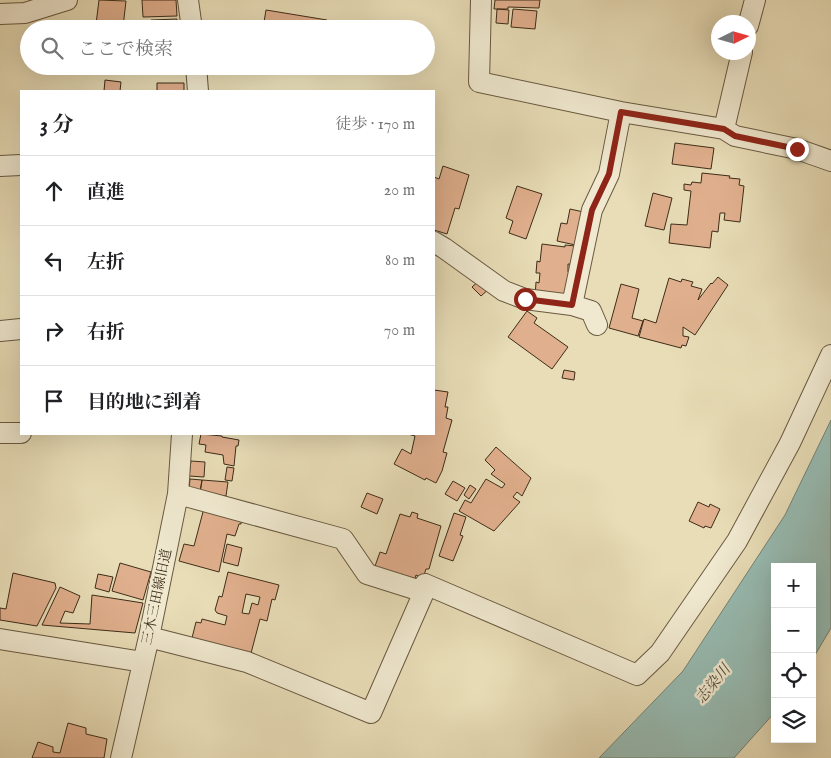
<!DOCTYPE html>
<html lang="ja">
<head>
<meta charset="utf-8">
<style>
	:root { --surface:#fff; --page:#f2f2f2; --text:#202124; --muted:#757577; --line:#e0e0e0 }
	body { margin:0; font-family:"IM FELL English","Noto Serif JP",serif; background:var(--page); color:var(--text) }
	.controls { position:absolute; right:15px; bottom:15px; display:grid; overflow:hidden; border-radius:0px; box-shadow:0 5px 20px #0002 }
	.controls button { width:45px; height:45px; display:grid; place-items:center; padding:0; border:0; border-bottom:1px solid var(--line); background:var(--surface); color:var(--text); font:25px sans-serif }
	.compass { position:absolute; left:711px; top:15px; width:45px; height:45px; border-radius:50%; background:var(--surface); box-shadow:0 5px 20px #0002; rotate:85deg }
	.stop { position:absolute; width:15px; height:15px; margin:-11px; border:4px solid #8f2418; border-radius:50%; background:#fff }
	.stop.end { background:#8f2418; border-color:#fff; box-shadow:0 1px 5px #0008 }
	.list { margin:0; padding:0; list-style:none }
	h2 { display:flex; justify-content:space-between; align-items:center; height:65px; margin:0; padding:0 20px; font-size:21px }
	h2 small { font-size:16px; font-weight:400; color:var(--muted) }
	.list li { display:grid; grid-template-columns:32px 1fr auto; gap:15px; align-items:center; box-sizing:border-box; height:70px; padding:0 20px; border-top:1px solid var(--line) }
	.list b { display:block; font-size:19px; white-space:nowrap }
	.list em { font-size:16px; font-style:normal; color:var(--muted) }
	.icon { flex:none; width:28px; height:28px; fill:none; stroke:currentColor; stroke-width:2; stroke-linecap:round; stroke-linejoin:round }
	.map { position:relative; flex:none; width:831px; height:758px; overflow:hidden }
	.search { position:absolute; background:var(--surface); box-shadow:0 5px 20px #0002; left:20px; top:20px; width:415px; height:55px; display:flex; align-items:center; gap:12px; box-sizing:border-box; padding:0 18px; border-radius:28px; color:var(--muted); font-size:19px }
	.panel { position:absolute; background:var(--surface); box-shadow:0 5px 20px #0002; left:20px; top:90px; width:415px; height:345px; border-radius:0px }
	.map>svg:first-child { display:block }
	.water { fill:#97bbb2; stroke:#738275 }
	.building { fill:#e0af8d; stroke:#3e2d19; fill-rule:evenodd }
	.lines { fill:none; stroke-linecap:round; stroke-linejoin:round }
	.minor-casing { stroke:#685940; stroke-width:22 }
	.minor { stroke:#f0e9d0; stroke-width:20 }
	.route { stroke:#8f2418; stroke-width:6 }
	.labels { text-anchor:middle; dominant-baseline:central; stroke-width:5; stroke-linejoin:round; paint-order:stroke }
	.street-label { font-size:14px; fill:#3e2d19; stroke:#f0e9d0 }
	.water-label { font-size:15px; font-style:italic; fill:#54503f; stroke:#f0e9d0 }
</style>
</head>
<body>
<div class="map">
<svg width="831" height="758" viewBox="0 0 831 758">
	<rect width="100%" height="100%" fill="#e8ddb7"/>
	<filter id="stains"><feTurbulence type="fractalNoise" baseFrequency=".004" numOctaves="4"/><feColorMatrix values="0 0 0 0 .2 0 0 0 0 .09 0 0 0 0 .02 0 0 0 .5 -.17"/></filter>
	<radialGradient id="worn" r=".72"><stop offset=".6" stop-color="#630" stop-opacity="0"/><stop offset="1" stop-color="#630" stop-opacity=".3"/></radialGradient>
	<path class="water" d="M831,420V628L812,660V567H775V712L734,758H599L683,671L785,515Z"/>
	<path class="building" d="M99,0L126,1L123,27L96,24Z
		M142,0H176L177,16L143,17Z
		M495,0H540L539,8L508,7V9H494Z
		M497,9L509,10L508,24L496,23Z
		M513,9L537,11L535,29L511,27Z
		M266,10L327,20L325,29H304L264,22Z
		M177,19L178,29H151V20Z
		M107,25L122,27V29H106Z
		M132,66H181L182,72L131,69Z
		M105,80L121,82L120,91H104Z
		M157,83H184V91H157Z
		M675,143L714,148L711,169L672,164Z
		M443,166L469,175L459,209L455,208L447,234L434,230V177L439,179Z
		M702,173L730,176L729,178L740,179L739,185L744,186L740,222L724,220L725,213H720L718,232L712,231L710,248L669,243L671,224L687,225L691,191L684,190V184L691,185L692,182L701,183Z
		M517,186L542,194L526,239L509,233L513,221L506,218Z
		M653,193L672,198L664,230L645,226Z
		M570,209L588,213L580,246L557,241L561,223L567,224Z
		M542,244L565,247V245L576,246L577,265L568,264V272L573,273L568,301L535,297L536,282L539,283L540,273H536L537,261L540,262Z
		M718,277L728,285L695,335L683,327V336L689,337L686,346L682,345L681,348L639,337L644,319L656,323L669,278L681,282L682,279L693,282L691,286L702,289L698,300L711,283L712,284Z
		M481,279L490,288L481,296L472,287Z
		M621,284L639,289L632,318L643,321L638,336L609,328Z
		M527,311L537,318L534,323L568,347L552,369L508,337Z
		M564,370L575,372L574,380L562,378Z
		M434,390L448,392L445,407H448L446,418L452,420L443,452L447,453L442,471L436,483L426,478L425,480L394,464L402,449L411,454L415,436L408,434H434Z
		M201,434L222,436V437L239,440L238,446H236L234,466L224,464L223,455L205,452L206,445L199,444Z
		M496,447L531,478L522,496L517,492L513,497L520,502L494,531L459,511L465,500L471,503L486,479L502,488L505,484L491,474L495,470L485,460Z
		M191,461L205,462L204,477L189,476Z
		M227,467L234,468L232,481L225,480Z
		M190,479L202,480L200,492L189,491Z
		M202,480L228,482L226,496L200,493Z
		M453,481L465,488L457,501L445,494Z
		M470,485L476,489L469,499L464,495Z
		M367,493L383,499L377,514L361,507Z
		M698,502L709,507L710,504L720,509L711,528L705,526L704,528L689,521Z
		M204,508L242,516L241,524H239L235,536L227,534L219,572L179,561L184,544L194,546Z
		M412,512L418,514L417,518L441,526L429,569H426L423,578L416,575L414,582L374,569L380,552L386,554L400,514L410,517Z
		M454,513L466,517L460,535L463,536L453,561L439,556Z
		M227,544L242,548L238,566L223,562Z
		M120,563L151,572L143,600L112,591Z
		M228,572L279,585L275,600L272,599L267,621L260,619L250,657L191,642L196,622L201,623L202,619L225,625L227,616L217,613L215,610L219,596L222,597ZM246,594L260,597L258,605L252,603L249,614L242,613Z
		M13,573L55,583L56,588L37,626L0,620V608L6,609Z
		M98,574L113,577L109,592L95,588Z
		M60,587L80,596L73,613L65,611L60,623L90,624L92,595L143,603L135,633L42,625Z
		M68,723L86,728V734L107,739L104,758H32L38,742L53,747V752L60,753Z"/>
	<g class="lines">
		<g class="minor-casing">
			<path id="minor" d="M188,0L192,29
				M481,0L479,82L621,112L724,129L735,136L797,149L831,161
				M0,14L25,13L67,0
				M748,26L755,0
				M196,66L198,91
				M724,129L742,52
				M0,166L21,165
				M434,242L444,248L504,291L525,299L572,305L591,311L597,325
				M572,305L592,210L609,174L621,112
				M0,331L21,329
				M0,433H21
				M178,494L343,539L367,574L424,592
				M149,637L247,662L371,713L424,592L425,584L637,675L660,653L737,541L790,443L831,355
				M0,639L143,662
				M121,758L149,637L178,494L182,434"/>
		</g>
		<use href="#minor" class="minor"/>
	</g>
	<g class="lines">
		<path class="route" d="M525,299L572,305L592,210L609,174L621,112L724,129L735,136L797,149"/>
	</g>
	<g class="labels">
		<g class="street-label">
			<text transform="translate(157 597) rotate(-78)">三木三田線旧道</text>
		</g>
		<g class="water-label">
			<text transform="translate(713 684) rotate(-51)">志染川</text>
		</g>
	</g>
	<rect width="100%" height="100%" filter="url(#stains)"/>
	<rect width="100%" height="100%" fill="url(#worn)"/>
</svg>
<div class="controls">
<button>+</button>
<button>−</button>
<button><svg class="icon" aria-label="locate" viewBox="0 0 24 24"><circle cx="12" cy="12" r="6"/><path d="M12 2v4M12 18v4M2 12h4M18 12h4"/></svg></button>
<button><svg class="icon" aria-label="layers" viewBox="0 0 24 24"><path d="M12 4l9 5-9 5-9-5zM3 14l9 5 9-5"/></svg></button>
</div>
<svg class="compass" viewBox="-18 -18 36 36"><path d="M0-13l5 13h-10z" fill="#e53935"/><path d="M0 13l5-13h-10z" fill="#757577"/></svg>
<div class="stop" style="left:525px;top:299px"></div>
<div class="stop end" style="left:797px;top:149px"></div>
<div class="search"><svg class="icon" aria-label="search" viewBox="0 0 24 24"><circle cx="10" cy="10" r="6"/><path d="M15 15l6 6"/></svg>ここで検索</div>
<section class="panel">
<h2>3 分<small>徒歩 · 170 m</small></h2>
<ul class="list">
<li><svg class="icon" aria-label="ahead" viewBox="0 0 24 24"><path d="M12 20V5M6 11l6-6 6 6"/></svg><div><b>直進</b></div><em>20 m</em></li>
<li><svg class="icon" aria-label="left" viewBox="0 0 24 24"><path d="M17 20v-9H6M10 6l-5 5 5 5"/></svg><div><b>左折</b></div><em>80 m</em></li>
<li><svg class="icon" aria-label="right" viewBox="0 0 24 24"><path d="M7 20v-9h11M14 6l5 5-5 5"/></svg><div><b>右折</b></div><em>70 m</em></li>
<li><svg class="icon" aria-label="arrive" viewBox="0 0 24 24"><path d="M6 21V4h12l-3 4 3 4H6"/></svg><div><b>目的地に到着</b></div></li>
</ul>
</section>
</div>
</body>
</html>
